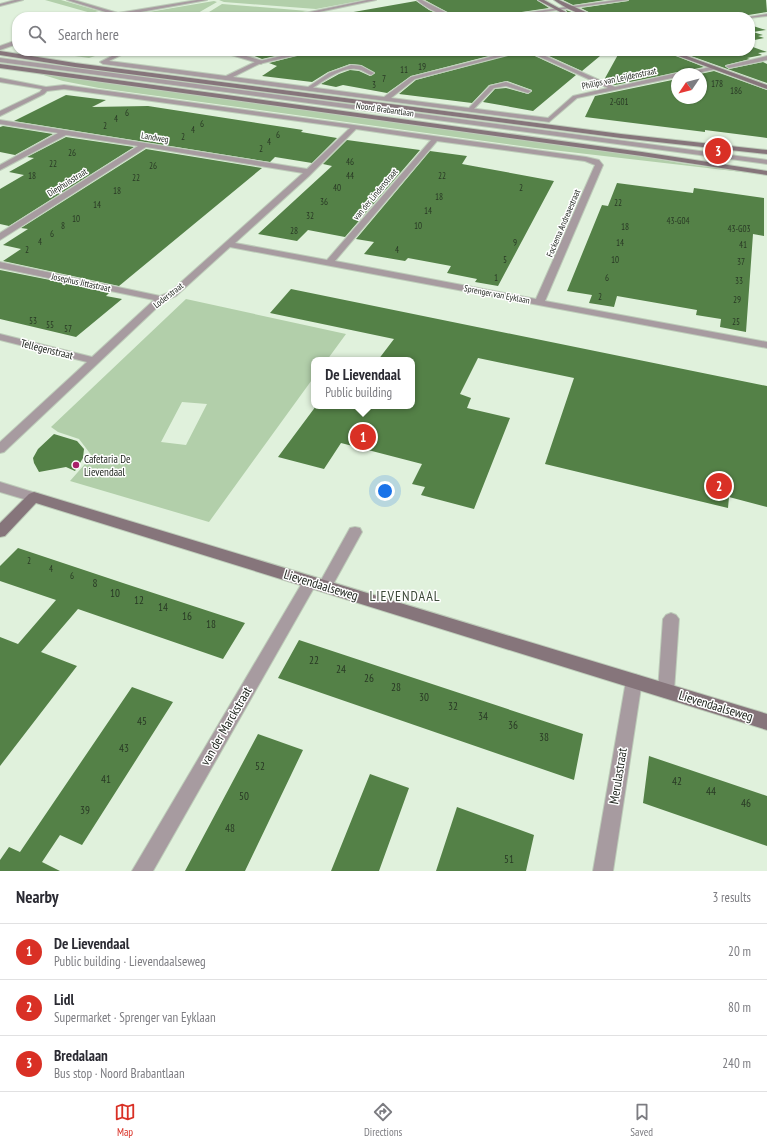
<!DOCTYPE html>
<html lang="en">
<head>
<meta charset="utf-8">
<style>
	:root { --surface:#fff; --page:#f7f7f7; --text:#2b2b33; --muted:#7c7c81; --line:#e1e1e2; --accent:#d93025 }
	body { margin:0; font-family:"PT Sans Narrow",sans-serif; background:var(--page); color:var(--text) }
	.compass { position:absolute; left:671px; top:68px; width:36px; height:36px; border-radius:50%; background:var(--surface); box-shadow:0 1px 3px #0004; rotate:235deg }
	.you { position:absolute; left:385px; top:491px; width:14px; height:14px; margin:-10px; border:3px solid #fff; border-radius:50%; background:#1a73e8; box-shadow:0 0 0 6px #1a73e833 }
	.badge { display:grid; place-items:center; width:26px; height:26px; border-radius:50%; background:var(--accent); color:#fff; font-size:13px; font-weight:700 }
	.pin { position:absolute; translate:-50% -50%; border:2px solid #fff; box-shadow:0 1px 4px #0006 }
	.popup { position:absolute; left:311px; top:357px; width:104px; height:52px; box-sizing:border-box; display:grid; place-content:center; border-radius:8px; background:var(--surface); filter:drop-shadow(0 1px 3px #0005); font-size:13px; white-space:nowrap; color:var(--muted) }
	.popup b { font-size:15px; color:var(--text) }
	.popup::after { content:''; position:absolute; left:50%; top:100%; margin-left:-8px; border:8px solid transparent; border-top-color:var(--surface) }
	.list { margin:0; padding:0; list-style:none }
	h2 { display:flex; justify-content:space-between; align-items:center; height:52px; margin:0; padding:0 16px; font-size:17px }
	h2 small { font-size:13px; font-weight:400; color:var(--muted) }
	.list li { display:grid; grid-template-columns:26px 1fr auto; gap:12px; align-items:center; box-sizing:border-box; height:56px; padding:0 16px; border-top:1px solid var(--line) }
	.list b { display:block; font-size:15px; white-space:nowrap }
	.list p { margin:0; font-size:13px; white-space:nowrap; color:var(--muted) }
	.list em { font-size:13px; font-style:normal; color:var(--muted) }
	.icon { flex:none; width:22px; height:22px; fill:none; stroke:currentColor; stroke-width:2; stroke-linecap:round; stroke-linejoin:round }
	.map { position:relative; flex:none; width:767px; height:871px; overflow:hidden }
	.search { position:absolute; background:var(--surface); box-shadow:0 1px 3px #0004; left:12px; right:12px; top:12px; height:44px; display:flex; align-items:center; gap:10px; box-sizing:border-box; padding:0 14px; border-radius:16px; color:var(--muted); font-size:15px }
	.sheet { height:220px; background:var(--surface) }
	nav { display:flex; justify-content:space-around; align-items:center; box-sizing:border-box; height:56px; border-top:1px solid var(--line); background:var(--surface); font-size:11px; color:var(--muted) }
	nav a { display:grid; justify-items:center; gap:2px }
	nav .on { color:var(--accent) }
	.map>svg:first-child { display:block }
	.green { fill:#b2cfaa; fill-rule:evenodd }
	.building { fill:#548147 }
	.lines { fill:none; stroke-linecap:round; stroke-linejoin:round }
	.lane-casing { stroke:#bdccb9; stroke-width:2 }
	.street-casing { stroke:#bdccb9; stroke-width:2 }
	.secondary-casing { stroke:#bdccb9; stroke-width:2 }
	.lane { fill:#a79ba0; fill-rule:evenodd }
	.street { fill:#a79ba0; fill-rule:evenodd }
	.secondary { fill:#86757b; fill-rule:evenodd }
	.poi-dot { fill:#a82169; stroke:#fff; stroke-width:1.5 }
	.labels { text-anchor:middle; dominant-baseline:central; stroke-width:3; stroke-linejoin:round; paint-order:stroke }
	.number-label { font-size:9px; fill:#293925 }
	.far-street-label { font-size:9px; fill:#1b211a; stroke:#fff }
	.street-label { font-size:11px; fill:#1b211a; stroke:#fff }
	.poi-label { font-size:11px; fill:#1b211a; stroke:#fff; text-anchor:start }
	.near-number-label { font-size:11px; fill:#293925 }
	.near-street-label { font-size:13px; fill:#1b211a; stroke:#fff }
	.near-neighbourhood-label { font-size:14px; letter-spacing:1px; fill:#3b4837; stroke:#fff }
</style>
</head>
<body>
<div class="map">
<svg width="767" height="871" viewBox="0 0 767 871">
	<rect width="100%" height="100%" fill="#e0f1dc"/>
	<path class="green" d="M45,0H61L99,11L91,13Z
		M219,0H364L316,9L224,2Z
		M214,1L217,2L191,17H159L149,12Z
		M222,4L308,11L273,17H201Z
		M39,51H110L89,58Z
		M37,73L635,155L680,163L759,174L535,148L99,88L63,81Z
		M186,299L346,334L327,360H314V377L209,522L70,481L92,456L79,439L58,432L51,427ZM182,402L207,404L186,445L161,442Z"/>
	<path class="building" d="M425,0H537L549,8L495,16L494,17H456Z
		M563,0H605L573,5Z
		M629,0H766L767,12L736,17H598L581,8L628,1Z
		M416,1L429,10L445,17H325Z
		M566,10L586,17H519L556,12L562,14L567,13Z
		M750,25L766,30L753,32L763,35L758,36L764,38L750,41Z
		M750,46L767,52L758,53L762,55L747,58L750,59L726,65L725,66L729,69L763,62L767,64V83L677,51H750Z
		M243,51H297L262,59Z
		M315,51H508L411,76L387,93L343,85L336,87L321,84L339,74L350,70L359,71L370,76L375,73L361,65L350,64L328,72L312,82L262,76L277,66L269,63Z
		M524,51L576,75L533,111L483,102L495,89L506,88L528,94L532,91V90L507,81L489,85L472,103L399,94L416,80Z
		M538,51H606L582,71Z
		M620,51H664L704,67L615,85L604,80Z
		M714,71L767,90V138L705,130V132L585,117L595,96L677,79V98H701L700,74Z
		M66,95L106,100L92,107L148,106L303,130L301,132L337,138L312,163L275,157L270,162L14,121Z
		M3,126L53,134L15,155L0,152V127Z
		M66,137L134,147L9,226L0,224V189L24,175L9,172L34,158L27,157Z
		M347,140L420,150L345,237L308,230L297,241L258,234L332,166L323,164Z
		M146,149L262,168L119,286L3,261L21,249L3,245L28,229L21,228Z
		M430,151L467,156L462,164L554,181L498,286L475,282L477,279L447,273L451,266L408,258L405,261L364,254L374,242L356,239Z
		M617,183L693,193L694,188L764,198V236L753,234L746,332L720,327L721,319L696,315L697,310L617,296L614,307L589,303L592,295L567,291L602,205L608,206Z
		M0,270L110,292L106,296L122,299L76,337L0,319Z
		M291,289L767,386V507L729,497L728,508L545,464L574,378L478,358L460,394L471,398L467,408L510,418L474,509L421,495L425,487L412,484L422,464L341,443L324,469L278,457L316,406H412V360H378L394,339L270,313Z
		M54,434L77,441L84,449L83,458L75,471L66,467L39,472L34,463L33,458L38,449Z
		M18,548L126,584L245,623L223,659L78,609L41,652L77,666L0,766V637L18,644L56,600L0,581V566Z
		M299,640L583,734L574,780L278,678Z
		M132,687L173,702L82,845L60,835L42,862L60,871H0V860L9,847L20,852Z
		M258,734L303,750L245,871H185Z
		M649,756L767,796V846L643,803Z
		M370,774L409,788L379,871H331Z
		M457,807L534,835L526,871H436Z"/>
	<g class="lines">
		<g class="lane-casing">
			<path id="lane" d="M230,51L263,61L264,62L261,64L228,54V52Z
				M0,58L767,160V164L0,62Z
				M351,65L361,66L374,73L371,75C366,73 361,69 356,69C341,67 322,82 310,90L305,89L329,73Z
				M506,82L531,91L528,93L506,86L494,88L472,111H468V109L490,86Z
				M355,527L360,528L362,532L330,590L325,592L320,590L318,586L320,582L350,528Z
				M671,613L676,615L679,619L674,691L672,696L666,698L660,696L658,691L663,619L666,615Z"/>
		</g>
		<g class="street-casing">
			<path id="street" d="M15,0H23L0,6V4Z
				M67,0H74L118,13L197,0H207L113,17H102L112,14Z
				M367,0H376L295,17H286Z
				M417,0H422L455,17C443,17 426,8 417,0Z
				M616,0H628L508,17H495Z
				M767,14V16L750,18V17H748Z
				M17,40V44L0,50V46Z
				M122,51H129L109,61L226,76L255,62L304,51H314L259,64L233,77L384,97L411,77L514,51H523L415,79L391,98L548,118L573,96L608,88L527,51H534L615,87L677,73L679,74H677V77L577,98L549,122L103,64L100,62Z
				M767,56V60L729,68L726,66Z
				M714,66L717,68L716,69L693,74H681Z
				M0,78L46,87L64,85L586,157L599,160L603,165L545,301L767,342V348L230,247L176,296L164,301L4,452L0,453V442L87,362L0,340V334L92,357L154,300L0,268V262L160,296L170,292L303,173L146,147L0,240V233L138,146L66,135L0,170V165L58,133L0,124V120L307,169L350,128L64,89L47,91L44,94L0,116V111L40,92L42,89L0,82ZM356,129L431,140L327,260L235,243L309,176ZM437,141L585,161L595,165L536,299L335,261Z
				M0,482L39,494L41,497L39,500L34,502L0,492Z
				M310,576L315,578L317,582L315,586L153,871H132L305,578Z
				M634,674L640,676L642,681L613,871H593L626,681L628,676Z"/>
		</g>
		<g class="secondary-casing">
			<path id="secondary" d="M538,0H544L566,12L562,13Z
				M554,0H559L597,17C583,17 565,8 554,0Z
				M0,51L75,63L621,134L767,150V154L621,138L75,67L0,55Z
				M665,51H673L767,85V89Z
				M0,64L642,152L767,171V175L642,156L0,68Z
				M34,492L767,714V730L36,503L5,536L0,537V523L29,494Z"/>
		</g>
		<use href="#lane" class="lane"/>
		<use href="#street" class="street"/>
		<use href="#secondary" class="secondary"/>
	</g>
	<circle class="poi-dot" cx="76" cy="465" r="4"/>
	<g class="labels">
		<g class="number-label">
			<text x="422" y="66">19</text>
			<text x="404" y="69">11</text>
			<text x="384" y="78">7</text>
			<text x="717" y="83">178</text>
			<text x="374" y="84">3</text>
			<text x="736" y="90">186</text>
			<text x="619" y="101">2-G01</text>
			<text x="127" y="112">6</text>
			<text x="116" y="118">4</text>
			<text x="202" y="123">6</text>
			<text x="105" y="125">2</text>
			<text x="193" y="129">4</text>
			<text x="278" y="134">6</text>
			<text x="183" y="136">2</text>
			<text x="269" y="141">4</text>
			<text x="261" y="148">2</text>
			<text x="72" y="152">26</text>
			<text x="350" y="161">46</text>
			<text x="53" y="163">22</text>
			<text x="153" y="165">26</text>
			<text x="32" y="175">18</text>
			<text x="350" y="175">44</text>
			<text x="442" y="175">22</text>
			<text x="136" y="177">22</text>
			<text x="337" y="187">40</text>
			<text x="521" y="187">2</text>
			<text x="117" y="190">18</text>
			<text x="439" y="196">18</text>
			<text x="324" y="201">36</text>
			<text x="618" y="202">22</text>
			<text x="97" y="204">14</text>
			<text x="428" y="210">14</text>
			<text x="310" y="215">32</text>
			<text x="76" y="218">10</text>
			<text x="678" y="220">43-G04</text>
			<text x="63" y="225">8</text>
			<text x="418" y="225">10</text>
			<text x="625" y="226">18</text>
			<text x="739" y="228">43-G03</text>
			<text x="294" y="230">28</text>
			<text x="52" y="233">6</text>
			<text x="40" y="241">4</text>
			<text x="515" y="242">9</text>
			<text x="620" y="242">14</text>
			<text x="743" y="244">41</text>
			<text x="27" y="249">2</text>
			<text x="397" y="249">4</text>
			<text x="505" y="259">5</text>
			<text x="615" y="259">10</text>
			<text x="741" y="261">37</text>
			<text x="496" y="277">1</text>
			<text x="607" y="277">6</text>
			<text x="739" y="280">33</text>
			<text x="600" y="296">2</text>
			<text x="737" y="299">29</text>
			<text x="33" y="320">53</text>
			<text x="736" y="321">25</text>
			<text x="50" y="324">55</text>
			<text x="68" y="328">57</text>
			<text x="29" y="560">2</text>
			<text x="51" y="568">4</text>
			<text x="72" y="575">6</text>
		</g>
		<g class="far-street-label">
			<text transform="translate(619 78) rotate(-12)">Philips van Leijdenstraat</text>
			<text transform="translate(385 109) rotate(8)">Noord Brabantlaan</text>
			<text transform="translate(155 137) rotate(9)">Landweg</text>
			<text transform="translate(67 182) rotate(-32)">Diephuisstraat</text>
			<text transform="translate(375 194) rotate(-50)">van der Lindenstraat</text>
			<text transform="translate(563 223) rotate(-67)">Fockema Andreaestraat</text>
			<text transform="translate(81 282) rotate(12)">Josephus Jittastraat</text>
			<text transform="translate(497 294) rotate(11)">Sprenger van Eyklaan</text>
			<text transform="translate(168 295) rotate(-38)">Loderstraat</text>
		</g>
		<g class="street-label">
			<text transform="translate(47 349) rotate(14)">Tellegenstraat</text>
		</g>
		<g class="poi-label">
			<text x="84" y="459">Cafetaria De<tspan x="84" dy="13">Lievendaal</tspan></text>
		</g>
		<g class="near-number-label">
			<text x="95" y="583">8</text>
			<text x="115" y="593">10</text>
			<text x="139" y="600">12</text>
			<text x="163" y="607">14</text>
			<text x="187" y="616">16</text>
			<text x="211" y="624">18</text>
			<text x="314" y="660">22</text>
			<text x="341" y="669">24</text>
			<text x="369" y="678">26</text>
			<text x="396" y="687">28</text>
			<text x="424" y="697">30</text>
			<text x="453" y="706">32</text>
			<text x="483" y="716">34</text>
			<text x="142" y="721">45</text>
			<text x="513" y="725">36</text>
			<text x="544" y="737">38</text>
			<text x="124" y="748">43</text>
			<text x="260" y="766">52</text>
			<text x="106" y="779">41</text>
			<text x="677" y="781">42</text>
			<text x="711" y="791">44</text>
			<text x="244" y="796">50</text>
			<text x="746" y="803">46</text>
			<text x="85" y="810">39</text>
			<text x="230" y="828">48</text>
			<text x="509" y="859">51</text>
		</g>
		<g class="near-street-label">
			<text transform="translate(321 585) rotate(17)">Lievendaalseweg</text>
			<text transform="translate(716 706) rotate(17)">Lievendaalseweg</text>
			<text transform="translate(226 726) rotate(-60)">van der Marckstraat</text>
			<text transform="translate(618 776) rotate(-81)">Merulastraat</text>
		</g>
		<g class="near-neighbourhood-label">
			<text x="405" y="596">LIEVENDAAL</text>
		</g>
	</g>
</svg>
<svg class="compass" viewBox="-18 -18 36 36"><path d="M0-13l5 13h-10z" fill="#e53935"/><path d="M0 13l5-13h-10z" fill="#7c7c81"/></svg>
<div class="you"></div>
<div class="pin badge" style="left:363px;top:437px">1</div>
<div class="popup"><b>De Lievendaal</b>Public building</div>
<div class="pin badge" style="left:719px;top:486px">2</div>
<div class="pin badge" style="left:718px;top:151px">3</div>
<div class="search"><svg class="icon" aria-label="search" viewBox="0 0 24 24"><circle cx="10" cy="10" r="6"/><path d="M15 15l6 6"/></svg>Search here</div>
</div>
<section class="sheet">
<h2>Nearby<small>3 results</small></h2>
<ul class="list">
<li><span class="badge">1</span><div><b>De Lievendaal</b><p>Public building · Lievendaalseweg</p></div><em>20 m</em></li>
<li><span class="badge">2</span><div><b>Lidl</b><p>Supermarket · Sprenger van Eyklaan</p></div><em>80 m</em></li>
<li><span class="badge">3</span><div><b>Bredalaan</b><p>Bus stop · Noord Brabantlaan</p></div><em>240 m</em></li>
</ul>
</section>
<nav>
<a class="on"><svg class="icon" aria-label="map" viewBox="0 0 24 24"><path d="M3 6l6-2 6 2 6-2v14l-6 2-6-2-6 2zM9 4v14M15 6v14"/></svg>Map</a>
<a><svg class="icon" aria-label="directions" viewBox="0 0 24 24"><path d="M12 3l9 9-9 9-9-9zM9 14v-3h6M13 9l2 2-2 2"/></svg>Directions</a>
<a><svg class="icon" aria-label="saved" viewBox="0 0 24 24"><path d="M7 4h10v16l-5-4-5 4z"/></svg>Saved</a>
</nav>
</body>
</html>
